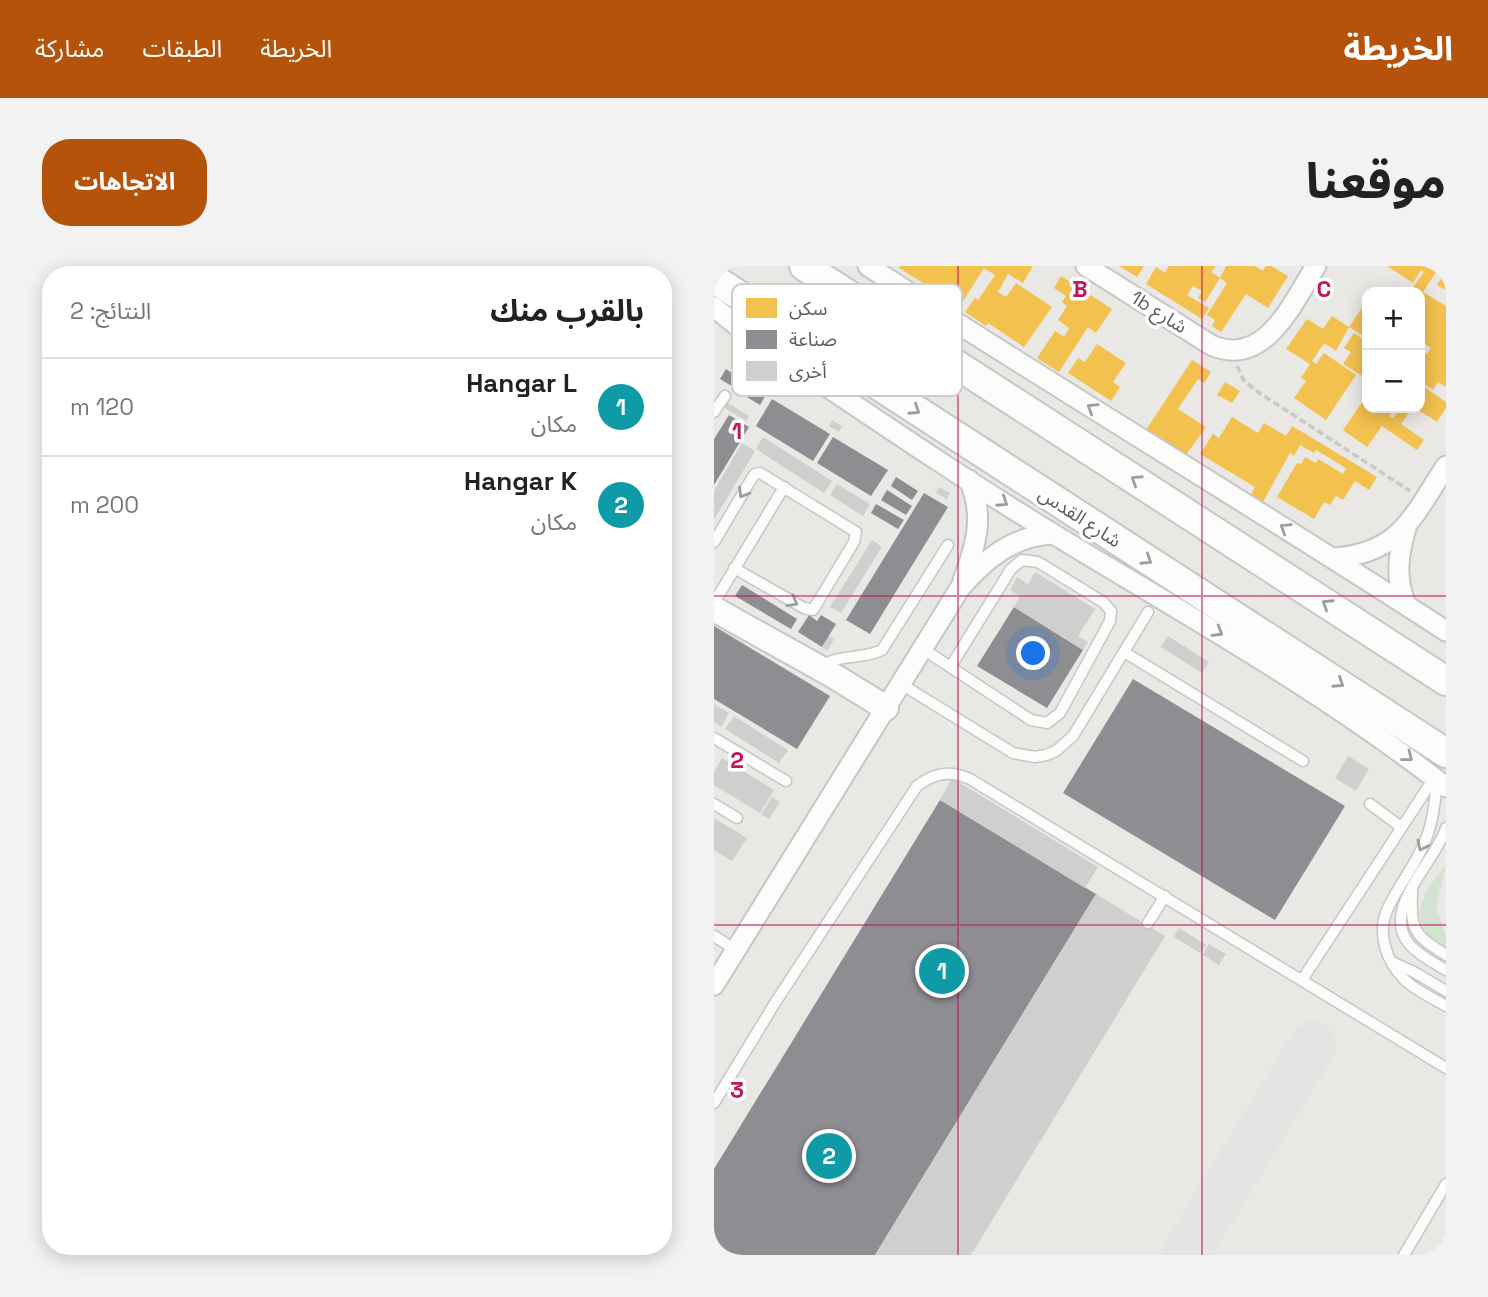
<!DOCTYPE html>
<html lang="ar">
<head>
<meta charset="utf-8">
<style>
	:root { --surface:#fff; --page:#f2f2f2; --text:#222; --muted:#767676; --line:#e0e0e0; --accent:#b45309 }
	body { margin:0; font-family:"Space Grotesk","Noto Sans Arabic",sans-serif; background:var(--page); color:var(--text); direction:rtl }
	.controls { position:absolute; right:21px; top:21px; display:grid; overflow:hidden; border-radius:14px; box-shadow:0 4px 18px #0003 }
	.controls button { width:63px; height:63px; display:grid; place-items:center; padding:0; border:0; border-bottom:2px solid var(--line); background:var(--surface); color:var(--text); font:35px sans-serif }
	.you { position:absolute; left:320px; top:388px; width:24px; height:24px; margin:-18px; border:5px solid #fff; border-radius:50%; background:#1a73e8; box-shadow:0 0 0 10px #1a73e833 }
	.badge { display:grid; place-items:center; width:46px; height:46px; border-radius:50%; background:var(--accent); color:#fff; font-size:23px; font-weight:700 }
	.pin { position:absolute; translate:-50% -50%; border:4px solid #fff; box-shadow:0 2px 7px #0006 }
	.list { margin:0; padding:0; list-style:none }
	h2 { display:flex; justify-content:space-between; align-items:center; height:91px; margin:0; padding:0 28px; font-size:30px }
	h2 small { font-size:23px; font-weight:400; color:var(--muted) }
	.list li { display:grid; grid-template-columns:46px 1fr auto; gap:21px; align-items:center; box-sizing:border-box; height:98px; padding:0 28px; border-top:2px solid var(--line) }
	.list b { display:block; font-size:26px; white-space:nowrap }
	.list p { margin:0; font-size:23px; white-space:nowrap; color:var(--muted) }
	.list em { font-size:23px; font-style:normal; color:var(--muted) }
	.map { position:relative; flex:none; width:732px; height:989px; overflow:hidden; direction:ltr; border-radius:28px }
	header { display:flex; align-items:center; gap:42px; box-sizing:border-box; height:98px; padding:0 35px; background:var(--accent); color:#fff }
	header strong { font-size:33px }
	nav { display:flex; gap:38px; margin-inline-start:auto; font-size:24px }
	.intro { display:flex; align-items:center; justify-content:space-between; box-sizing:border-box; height:168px; padding:0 42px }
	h1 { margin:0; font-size:49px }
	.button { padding:18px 32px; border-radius:28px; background:var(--accent); color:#fff; font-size:24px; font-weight:700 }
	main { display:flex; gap:42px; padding:0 42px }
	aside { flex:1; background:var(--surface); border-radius:28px; box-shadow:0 4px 18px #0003 }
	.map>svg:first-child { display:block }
	.green { fill:#d2e4d0 }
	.homes { fill:#f2c14e }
	.industry { fill:#8d8d92 }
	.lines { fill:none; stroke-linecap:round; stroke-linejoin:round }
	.taxiway { stroke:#e4e4e2; stroke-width:47 }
	.building { fill:#d0cfcd }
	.service-casing { stroke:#c6c6c6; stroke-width:13 }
	.minor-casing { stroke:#c6c6c6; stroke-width:23 }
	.tertiary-casing { stroke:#c6c6c6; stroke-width:28 }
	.secondary-casing { stroke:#c6c6c5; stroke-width:32 }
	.path { stroke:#c5c9c7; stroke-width:3.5; stroke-dasharray:7 3.5; stroke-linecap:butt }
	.service { stroke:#fcfcfb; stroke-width:10 }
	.minor { stroke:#fcfcfb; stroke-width:19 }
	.tertiary { stroke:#fcfcfb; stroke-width:24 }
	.secondary { stroke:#fcfcfb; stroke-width:28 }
	.oneway { stroke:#9b9d9f }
	.grid { fill:none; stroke:#c2185b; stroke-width:2; stroke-opacity:0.55 }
	.labels { text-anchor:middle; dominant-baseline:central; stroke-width:7; stroke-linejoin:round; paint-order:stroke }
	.street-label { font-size:19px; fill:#5a5d61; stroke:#fff }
	.key { fill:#fff; stroke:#ceced0; stroke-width:2 }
	.key-label { font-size:19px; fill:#5a5d61 }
	.grid-label { font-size:23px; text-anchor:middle; font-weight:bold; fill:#c2185b; stroke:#fff; stroke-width:7; stroke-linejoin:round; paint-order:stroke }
</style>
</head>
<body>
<header>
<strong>الخريطة</strong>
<nav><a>الخريطة</a><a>الطبقات</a><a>مشاركة</a></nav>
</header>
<div class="intro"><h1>موقعنا</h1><a class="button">الاتجاهات</a></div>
<main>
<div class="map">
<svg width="732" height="989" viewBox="0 0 732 989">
	<rect width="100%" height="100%" fill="#e9e8e4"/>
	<path class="green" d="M732,599L722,641L732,669V685C691,655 705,632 732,599Z"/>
	<path class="homes" d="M186,0H319L309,17L294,8L284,26L292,31L302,17L338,41L310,81L274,57L272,60L251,46L261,32L264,34L281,9L270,2L246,40L185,2Z
		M405,0H430L423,11Z
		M455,0H502L497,6L506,12L491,36L484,32L488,25L479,20L473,29L495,42L488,53L432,18L442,1L451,7Z
		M512,0H540L549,5L552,0H557L574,10L554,42L532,28L507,66L498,60L501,54L493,49L513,17L506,12Z
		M673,0H726L709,26L732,40V121L724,116L719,124L706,115V84L713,88L717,82L706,74L707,30L706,26L697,24L710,6L707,4L699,17Z
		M732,5V24L723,19Z
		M347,10L398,43L382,67L374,61L345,106L323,92L341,65L350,71L355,62L344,54L353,40L348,36L352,30L340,22Z
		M653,34V72L635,61Z
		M618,50L635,61L622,85L610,77L598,95L602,98L610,87L642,109L612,154L580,132L592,115L587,112L596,98L572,83L593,53L609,63Z
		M640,67L653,76V113L629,98L637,86L630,82Z
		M383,78L412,97L399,116L406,121L397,135L354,107L364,92L371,96Z
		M478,94L497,106L490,117L484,113L464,143L492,161L472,189L432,164Z
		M511,116L526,125L518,137L503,129Z
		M706,118L732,136V142L723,156L701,142H706Z
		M653,129V142L660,145L662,142H680L675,150L679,152L687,142H698L687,158L710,174L703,184L668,160L653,181L629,164Z
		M518,151L544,167L550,157L572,170L578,160L663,211L655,224L641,215L629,234L622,230L616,239L610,236L600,253L563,231L583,197L587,198L591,191L602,197L604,193L629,208L632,202L602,184L600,187L586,179L580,190L576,187L549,236L537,229L541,221L486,188L499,168L505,172Z"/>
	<path class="industry" d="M12,103L27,113L21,122L6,113Z
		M33,116L53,127L46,139L26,127Z
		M58,133L116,168L99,195L42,160Z
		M15,149L35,161L0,219V173Z
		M119,171L174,204L157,230L103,197Z
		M182,211L204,225L198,234L177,220Z
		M173,224L198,240L192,249L167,234Z
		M210,227L234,241L156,368L132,354Z
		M162,238L190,254L184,263L157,247Z
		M28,319L83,353L77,363L21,330Z
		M300,341L369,384L333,442L263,400Z
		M95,349L103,355L107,349L122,358L108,381L84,366Z
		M0,360L116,430L83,483L0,433Z
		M419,413L631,540L561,654L349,527Z
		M226,534L382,628L161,989H0V903Z"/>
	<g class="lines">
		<path class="taxiway" d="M471,989L599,779"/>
	</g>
	<path class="building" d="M12,136L35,150L32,155L9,141Z
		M118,154L128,160L125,166L115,160Z
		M49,171L118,215L110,227L42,183Z
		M28,177L41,185L0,254V225Z
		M123,218L156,238L149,250L116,229Z
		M225,221L236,227L233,233L222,227Z
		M158,274L168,281L127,347L116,341Z
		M321,306L381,343L364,370L374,376L369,384L300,341L306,330L296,324L303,311L314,318Z
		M115,370L120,373L113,385L108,381Z
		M454,370L495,396L488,407L447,381Z
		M0,438L15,447L7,461L0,456Z
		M20,450L74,484L65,497L11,463Z
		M634,490L655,503L642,525L621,512Z
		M8,492L60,524L46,547L0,519V506Z
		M238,512L384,601L371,622L226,534Z
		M58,531L66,536L55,553L47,548Z
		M0,552L33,572L18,595L0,584Z
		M382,628L451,670L257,989H161Z
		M465,662L492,679L486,687L460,671Z
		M495,678L512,688L505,699L489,689Z"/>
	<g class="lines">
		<g class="service-casing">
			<path id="service" d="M0,146L11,130
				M0,276L38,212L41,208L46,207L142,266L140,276L99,344L90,342L20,302
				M0,337L70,221
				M209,383L317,454L333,457L346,447L396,355L397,345L389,336L324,296L308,294L297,303L237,400
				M410,386L589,495
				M107,401C126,387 148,394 168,384L234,279
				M187,418L299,487L321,491L332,489L342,485L359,470L434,346
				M0,472L72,515
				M723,515C721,535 719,555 712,573C703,597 686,617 675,640C662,664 671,695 691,714C702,725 719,732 732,740
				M0,538L23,552
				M656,538L687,561
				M732,562C721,597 665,644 696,679C706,690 720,697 732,704
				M698,624C697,663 698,668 732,689
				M434,657L451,630
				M0,670L22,684
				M680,697L700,706L732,725
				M588,714L720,512
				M0,837L61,737L203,520C220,507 236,504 256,513L732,802
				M690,989L732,918"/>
		</g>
		<g class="minor-casing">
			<path id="minor" d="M154,0C345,124 541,241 732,365
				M372,0L497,79C551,103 579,36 602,0
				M0,41L27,63C131,132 234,204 341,269C474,350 609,425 732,521
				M620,292C687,287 699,250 732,200
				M249,314C262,280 271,249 255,214
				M692,339C681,311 684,290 692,262
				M0,719L246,322C271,293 300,269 340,268"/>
		</g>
		<g class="tertiary-casing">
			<path id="tertiary" d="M0,343L120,410L172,442"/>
		</g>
		<g class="secondary-casing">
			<path id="secondary" d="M90,0L732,415
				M0,13L732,487"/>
		</g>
		<path class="path" d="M523,100L529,113L541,124L696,225"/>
		<use href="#service" class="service"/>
		<use href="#minor" class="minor"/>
		<use href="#tertiary" class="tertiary"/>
		<use href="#secondary" class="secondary"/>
	</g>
	<defs><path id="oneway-chevron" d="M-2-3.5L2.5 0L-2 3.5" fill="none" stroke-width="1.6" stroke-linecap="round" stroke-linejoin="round" transform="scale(1.75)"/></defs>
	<g class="oneway">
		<use href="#oneway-chevron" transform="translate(378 142) rotate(-148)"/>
		<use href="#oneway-chevron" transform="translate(201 144) rotate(33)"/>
		<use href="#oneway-chevron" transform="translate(422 214) rotate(-147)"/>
		<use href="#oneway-chevron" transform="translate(29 227) rotate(121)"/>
		<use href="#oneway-chevron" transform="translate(289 236) rotate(33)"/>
		<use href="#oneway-chevron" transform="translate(571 262) rotate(-148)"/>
		<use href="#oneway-chevron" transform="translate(433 294) rotate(33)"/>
		<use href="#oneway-chevron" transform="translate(79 336) rotate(30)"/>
		<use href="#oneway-chevron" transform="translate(613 338) rotate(-147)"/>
		<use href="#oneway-chevron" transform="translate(504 366) rotate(31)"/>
		<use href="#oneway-chevron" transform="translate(625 417) rotate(33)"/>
		<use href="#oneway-chevron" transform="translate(694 491) rotate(38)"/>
		<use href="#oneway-chevron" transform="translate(708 580) rotate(116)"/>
	</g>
	<path class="grid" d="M244,0V989M488,0V989M0,330H732M0,659H732"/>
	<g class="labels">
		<g class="street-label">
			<text transform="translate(445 46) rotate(32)">1b شارع</text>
			<text transform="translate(366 251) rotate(33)">شارع القدس</text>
		</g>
	</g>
	<rect x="18" y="18" width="230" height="112" rx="10" class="key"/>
	<rect x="32" y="32" width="31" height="20" fill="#f2c14e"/>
	<rect x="32" y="64" width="31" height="19" fill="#8d8d92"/>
	<rect x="32" y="95" width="31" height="20" fill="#d0cfcd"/>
	<g class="key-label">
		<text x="75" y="49">سكن</text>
		<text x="75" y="80">صناعة</text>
		<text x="75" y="112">أخرى</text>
	</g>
	<g class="grid-label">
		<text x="366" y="31">B</text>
		<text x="610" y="31">C</text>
		<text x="23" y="173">1</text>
		<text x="23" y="502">2</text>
		<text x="23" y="832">3</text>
	</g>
</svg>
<div class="controls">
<button>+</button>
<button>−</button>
</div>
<div class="you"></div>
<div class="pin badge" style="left:228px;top:705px;background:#0f9aa8">1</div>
<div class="pin badge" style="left:115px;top:890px;background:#0f9aa8">2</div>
</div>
<aside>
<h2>بالقرب منك<small>النتائج: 2</small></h2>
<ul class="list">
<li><span class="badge" style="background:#0f9aa8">1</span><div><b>Hangar L</b><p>مكان</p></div><em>120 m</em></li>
<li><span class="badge" style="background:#0f9aa8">2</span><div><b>Hangar K</b><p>مكان</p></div><em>200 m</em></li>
</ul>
</aside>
</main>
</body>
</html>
